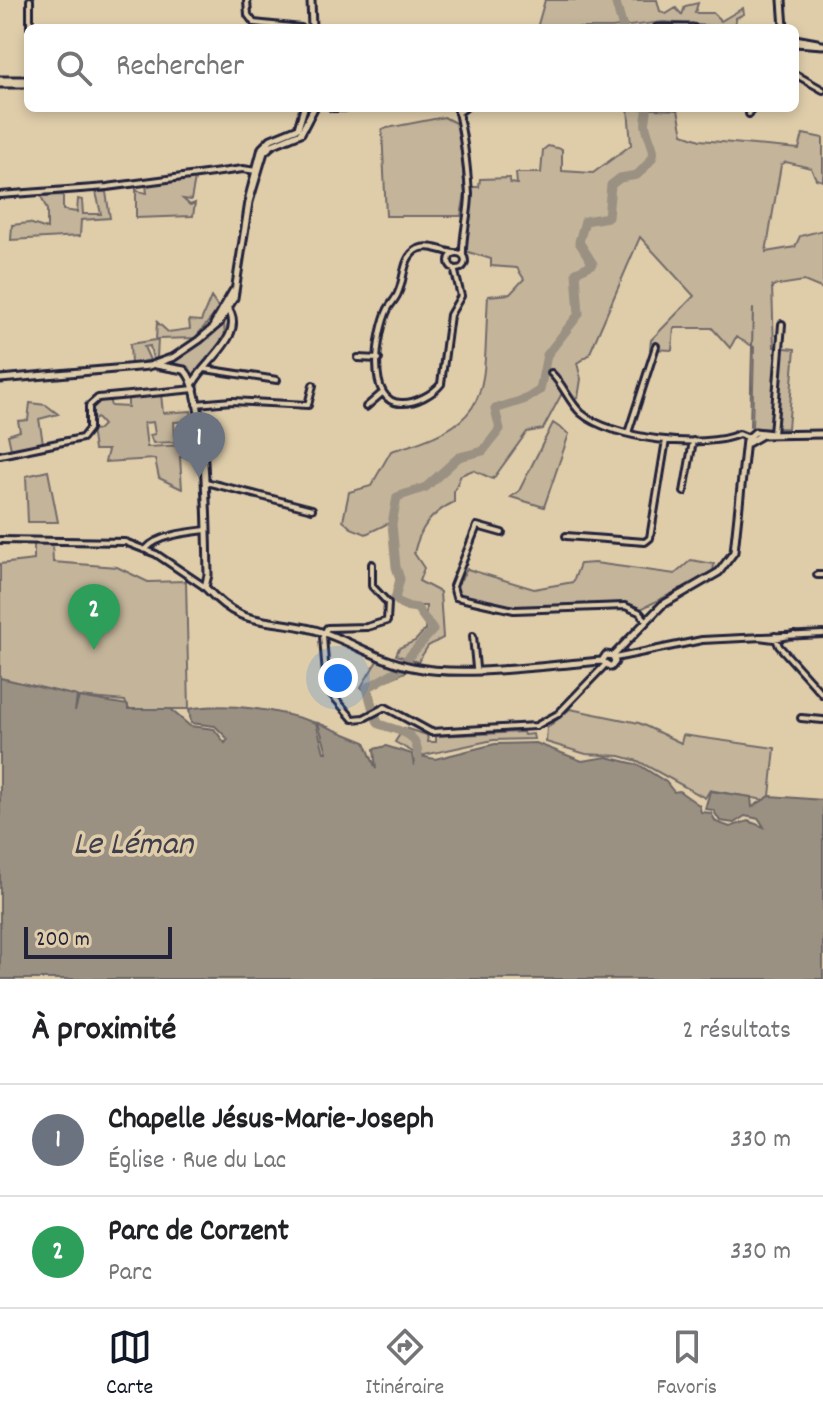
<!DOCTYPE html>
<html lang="fr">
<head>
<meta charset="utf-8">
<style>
	:root { --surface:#fff; --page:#f6f6f6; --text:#202124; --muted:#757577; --line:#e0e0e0; --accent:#111827 }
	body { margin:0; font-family:Dekko,sans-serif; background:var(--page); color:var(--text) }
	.scale { position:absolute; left:24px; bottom:20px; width:148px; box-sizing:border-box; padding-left:8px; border:4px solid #22223b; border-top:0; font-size:22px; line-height:28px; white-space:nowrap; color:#22223b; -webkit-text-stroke:6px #dfcdaa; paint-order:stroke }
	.you { position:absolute; left:338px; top:678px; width:28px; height:28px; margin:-20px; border:6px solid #fff; border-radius:50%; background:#1a73e8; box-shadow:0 0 0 12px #1a73e833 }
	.badge { display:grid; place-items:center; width:52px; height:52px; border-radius:50%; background:var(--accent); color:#fff; font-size:26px; font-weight:700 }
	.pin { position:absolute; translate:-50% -66px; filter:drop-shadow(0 2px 4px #0008) }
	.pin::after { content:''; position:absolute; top:42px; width:28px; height:24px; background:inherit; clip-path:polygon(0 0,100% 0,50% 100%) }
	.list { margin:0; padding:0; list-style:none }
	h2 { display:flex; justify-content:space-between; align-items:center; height:104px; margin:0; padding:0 32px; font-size:34px }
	h2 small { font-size:26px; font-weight:400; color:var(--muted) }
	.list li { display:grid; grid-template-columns:52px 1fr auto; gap:24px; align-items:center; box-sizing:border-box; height:112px; padding:0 32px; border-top:2px solid var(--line) }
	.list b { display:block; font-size:30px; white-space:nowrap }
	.list p { margin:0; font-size:26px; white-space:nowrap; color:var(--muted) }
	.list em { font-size:26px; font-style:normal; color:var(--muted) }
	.icon { flex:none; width:44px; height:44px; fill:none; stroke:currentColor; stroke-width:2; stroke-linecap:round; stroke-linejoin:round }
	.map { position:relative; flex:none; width:823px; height:979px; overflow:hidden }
	.search { position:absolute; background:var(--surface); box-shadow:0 4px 12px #0003; left:24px; right:24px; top:24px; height:88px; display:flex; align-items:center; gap:20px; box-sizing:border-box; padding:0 28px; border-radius:12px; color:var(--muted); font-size:30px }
	.sheet { height:328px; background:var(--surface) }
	nav { display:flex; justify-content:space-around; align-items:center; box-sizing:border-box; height:112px; border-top:2px solid var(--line); background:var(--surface); font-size:22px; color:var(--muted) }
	nav a { display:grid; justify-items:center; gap:4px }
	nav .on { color:var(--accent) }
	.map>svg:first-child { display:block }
	.green { fill:#c3b49a; stroke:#726b6a; stroke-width:2 }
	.water { fill:#9b9182; stroke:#6b6566; stroke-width:2 }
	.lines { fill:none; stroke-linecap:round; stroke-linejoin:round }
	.stream { stroke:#6b6566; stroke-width:2 }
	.river { stroke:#9b9182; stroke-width:9 }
	.minor-casing { stroke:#22223b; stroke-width:10 }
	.tertiary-casing { stroke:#22223b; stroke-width:11 }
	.secondary-casing { stroke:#22223b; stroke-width:11 }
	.minor { stroke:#dfcdaa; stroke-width:4 }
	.tertiary { stroke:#dfcdaa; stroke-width:5 }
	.secondary { stroke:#dfcdaa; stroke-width:5 }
	.labels { text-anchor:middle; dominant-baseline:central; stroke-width:7; stroke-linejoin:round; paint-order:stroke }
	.water-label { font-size:34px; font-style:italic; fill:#403e4d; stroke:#dfcdaa }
</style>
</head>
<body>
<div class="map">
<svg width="823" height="979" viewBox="0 0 823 979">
	<rect width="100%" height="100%" fill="#dfcdaa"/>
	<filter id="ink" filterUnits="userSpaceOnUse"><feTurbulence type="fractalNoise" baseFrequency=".0125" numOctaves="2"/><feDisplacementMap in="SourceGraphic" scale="16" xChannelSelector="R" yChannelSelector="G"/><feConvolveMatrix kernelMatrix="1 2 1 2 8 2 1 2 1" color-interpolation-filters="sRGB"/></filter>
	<g filter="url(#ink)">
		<path class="green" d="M545,0H657L660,11L666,14L676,8L682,15L685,6L698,3L695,13H713L721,21L743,8L744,14L736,18L735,28L664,22L612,28H537Z
			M628,108L678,110L683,134L700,140L799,149L803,134L823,138V181L816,179L811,168L786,162L781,165L766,252L795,247L800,236L823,230V289L804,281L772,286L774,347L795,349L788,428L752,429L754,347L736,337L730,348L712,328H674L672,350L650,349L651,340L694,296L640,237L589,355L577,363L581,379L578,398L561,395L543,429L527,432L493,479L473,470L461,475L454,491V502C430,514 420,528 414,553L424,568L419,581L440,592L443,638L428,646L418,662L396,655L399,648L415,641L425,630L426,606H409L398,598L391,522L366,534L351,528L343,521L349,492L371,486L391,451C497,422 482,392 488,296L510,294L524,279L517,268L491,266V259L465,251L470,187H479L480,179L510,178V183L517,184L516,173H541L543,150L548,146L562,149V171L593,173L631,145Z
			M444,117L459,125L465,194L461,216H386L382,129Z
			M195,179L191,200L183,199L190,205L195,203L193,216L136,218V187L137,191L147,193L146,185Z
			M96,192H106L110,218L81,220L80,236L11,240L12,225L29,223L47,229V210L41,196L63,195V210L77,212L78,199L82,200L83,214H101Z
			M211,297L219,309L195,338L158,339L157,358L153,359L150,346L144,347L150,360L131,364L130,344L156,340L157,322L168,332L190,329L189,320L201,321Z
			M224,321L225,341L194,376L187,369L171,365Z
			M161,394L163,413L191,411L193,421L174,422L175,436H195L196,441L153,443L150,435L155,434L153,422L144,423L147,447L186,445L188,457H180L182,489L159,478L155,459L105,462L108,450H94L91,429L98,430L103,425L97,418L92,421L90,411L100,400L109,399L111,406L128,407V397Z
			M30,403L46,405L58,414L39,419L43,443L11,449L8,435L20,431L18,421L28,420Z
			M553,423L569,434L544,507L511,497L519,491Z
			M48,471L58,522H28L26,476Z
			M34,542H52L53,562L117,567L148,582L186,581L189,709H128L125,701L79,697L0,678V564L34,560Z
			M691,560L714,564L713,573L641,609L624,604C588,606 479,616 454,591L467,569L534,589L573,582L580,564L595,563L675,574Z
			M377,661L410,670L371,687L376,709L371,712L366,692L361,687Z
			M570,709L639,723L681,743L683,735L775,748L770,796L764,800L710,790L705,798L638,761L620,756L586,754L546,742L547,728Z
			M404,728L427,735L428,742H436V736L523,732L524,735L533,734L534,739L493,740L420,756L395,742Z"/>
		<path class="water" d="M0,678L77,696L75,711L79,697L128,705V709H170L190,726L214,729L225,743L228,739L215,726L191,723L189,709C227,702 279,710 316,723L324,752H327L318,723L365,742L376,769L374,749L386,746L412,754L414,766L415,755L435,759L495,744L536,743L582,761L607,757L639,765L666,782L674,792L679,791L699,805L701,812L711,813L716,822L730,827L748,821L764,827L759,819L745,816L734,823L720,821L713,810L705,809L710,791L751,797L752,807L770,796L823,800V979H0Z"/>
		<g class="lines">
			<path class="stream" d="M750,427L753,309
				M654,606L681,588
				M615,650L631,632"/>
			<path class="river" d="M615,0L623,28
				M406,660L433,630L417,608L404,606L395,599L400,579L396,567L392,524L397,497L426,487L459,457L483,451L500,429L495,409L526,399L540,390L547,355L579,314L576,272L593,264L579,242L585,221L608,217L611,185L620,178L637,175C662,151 653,155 646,127C644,122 648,115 647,108
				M373,710L367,688L400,669
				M375,716L379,724C398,731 418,731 418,756"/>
			<g class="minor-casing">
				<path id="minor" d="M247,0L248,15L254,23L301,28
					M30,28V0
					M795,74L823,90
					M332,108H345
					M457,108C464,136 467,165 469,194C469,214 462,235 463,256
					M458,113L465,108
					M749,114L752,108
					M0,195L107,187L243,169L256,171
					M454,253C442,251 430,244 418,249C402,257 405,279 398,293C396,299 391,303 388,309C378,329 364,405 403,403C416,403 433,394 441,384L450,315L461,296L454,268
					M449 261a8 8 0 1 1 16 0a8 8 0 1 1-16 0Z
					M358,358L379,359
					M205,369L277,380
					M551,373C563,384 569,402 581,413C611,439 704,450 739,434L749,438
					M196,404L232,401L308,405L313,385
					M366,407L381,394
					M628,433L656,346
					M773,434L782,324
					M0,455L82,438L89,429V406L98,398L195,389
					M206,482L312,509
					M684,492L693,441
					M502,533L477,526L453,586L456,597L514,610L625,606L639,612L647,621
					M566,536L645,542L650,538L666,440
					M0,540L125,542L156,554L205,587
					M146,549C157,535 190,532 207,530
					M372,564V586L388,603L387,621L367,627L327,628L323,636L327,689L353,719L364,718L385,707L431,732L536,726L558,714L604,666
					M817,575H823
					M473,636L476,668
					M775,636L779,646L823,695
					M759,637L774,639L794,635
					M615,658L702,640L823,634
					M801,718L823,720"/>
			</g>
			<g class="tertiary-casing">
				<path id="tertiary" d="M782,0L784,28
					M249,197L262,148L271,139L298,128L304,108
					M214,324L233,291
					M156,365L184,370C207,387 207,541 208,575L205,587C244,630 263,616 315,630C348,639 377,660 412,667C465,678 546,665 602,661
					M0,379L149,366L174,357L199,340L219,323L234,298L249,202L264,152L272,145L301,133L314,108
					M194,382C205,361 249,333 226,306
					M748,443L762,435L823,434
					M613,656L662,605L719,572L734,552L746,440L755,432L773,434
					M602,661L611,667L615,662L613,656
					M602,661L606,655L613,656"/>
			</g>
			<g class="secondary-casing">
				<path id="secondary" d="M311,0L312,28
					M657,28H693
					M795,39L817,43
					M795,43L823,45
					M0,80H28
					M0,84H28"/>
			</g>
			<use href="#minor" class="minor"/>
			<use href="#tertiary" class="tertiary"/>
			<use href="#secondary" class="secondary"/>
		</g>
	</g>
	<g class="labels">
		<g class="water-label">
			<text x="133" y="846">Le Léman</text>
		</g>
	</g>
</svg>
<div class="scale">200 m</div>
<div class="you"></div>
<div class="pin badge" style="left:199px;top:478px;background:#6b7280">1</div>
<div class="pin badge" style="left:94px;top:650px;background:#2e9e5b">2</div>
<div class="search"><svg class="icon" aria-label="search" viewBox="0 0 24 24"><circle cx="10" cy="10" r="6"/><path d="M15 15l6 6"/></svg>Rechercher</div>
</div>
<section class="sheet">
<h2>À proximité<small>2 résultats</small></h2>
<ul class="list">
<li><span class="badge" style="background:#6b7280">1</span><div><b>Chapelle Jésus-Marie-Joseph</b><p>Église · Rue du Lac</p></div><em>330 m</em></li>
<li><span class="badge" style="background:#2e9e5b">2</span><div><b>Parc de Corzent</b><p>Parc</p></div><em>330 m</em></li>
</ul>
</section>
<nav>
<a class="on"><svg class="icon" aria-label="map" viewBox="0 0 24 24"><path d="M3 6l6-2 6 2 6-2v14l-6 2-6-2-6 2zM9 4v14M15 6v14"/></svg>Carte</a>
<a><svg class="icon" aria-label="directions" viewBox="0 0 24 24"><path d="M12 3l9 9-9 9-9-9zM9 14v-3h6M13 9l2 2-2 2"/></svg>Itinéraire</a>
<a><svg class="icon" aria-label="saved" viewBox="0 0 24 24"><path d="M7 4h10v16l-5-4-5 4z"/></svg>Favoris</a>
</nav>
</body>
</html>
